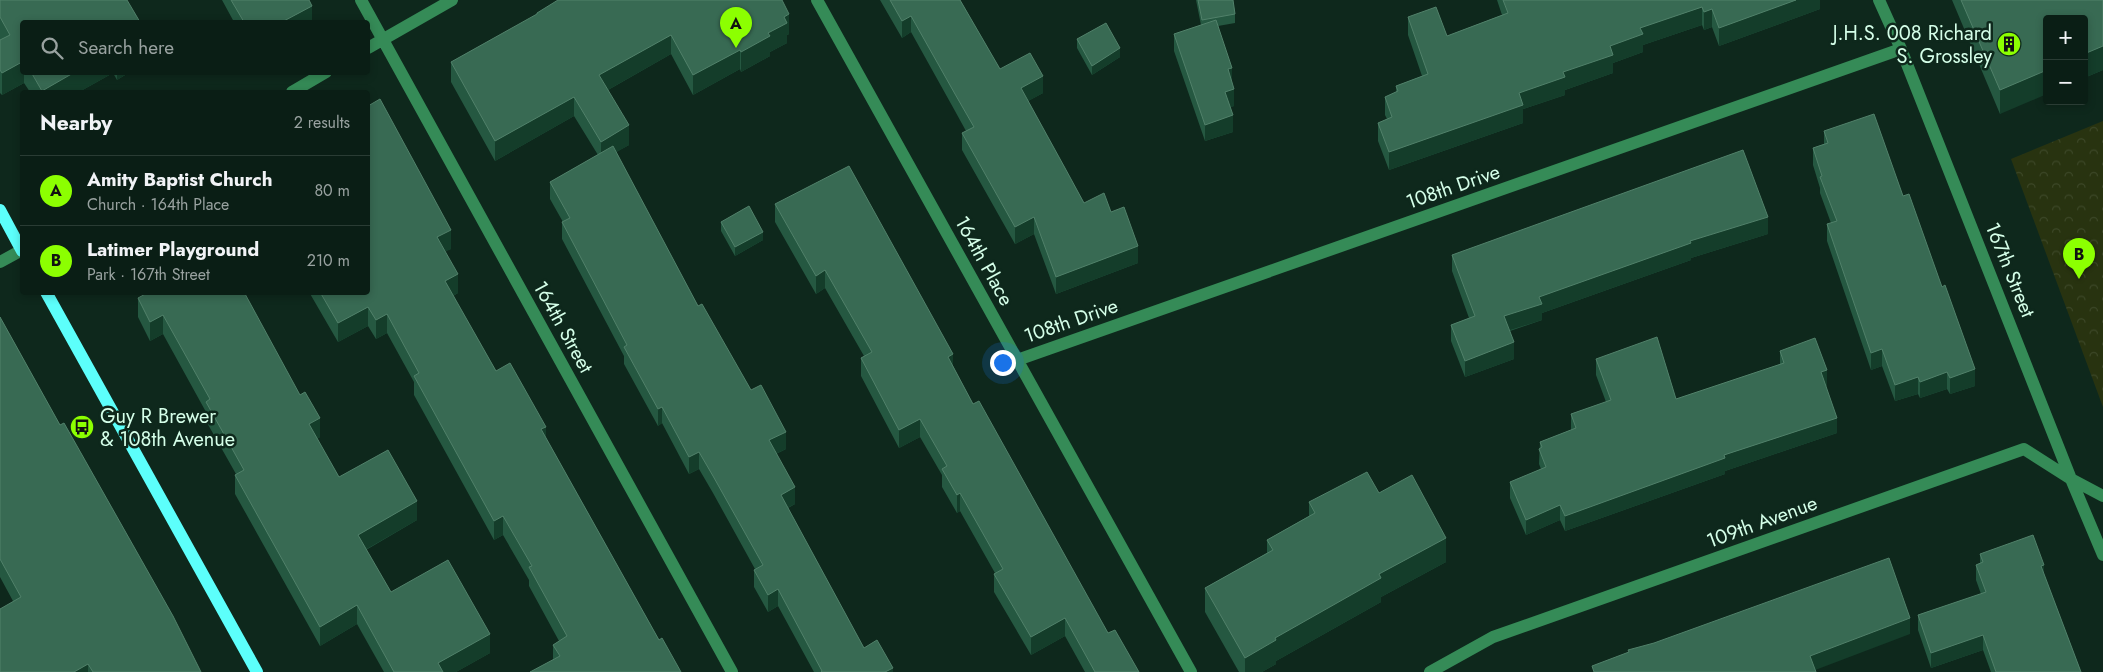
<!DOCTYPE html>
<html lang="en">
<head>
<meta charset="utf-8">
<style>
	:root { --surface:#0a1e15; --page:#182b22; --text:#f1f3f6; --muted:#99a2a0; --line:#2a3c34; --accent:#8cff01 }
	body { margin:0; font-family:Jost,sans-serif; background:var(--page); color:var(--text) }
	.controls { position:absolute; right:15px; top:15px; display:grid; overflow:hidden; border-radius:5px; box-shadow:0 2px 8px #0003 }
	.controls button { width:45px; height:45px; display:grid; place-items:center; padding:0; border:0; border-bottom:1px solid var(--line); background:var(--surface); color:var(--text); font:25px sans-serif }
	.you { position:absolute; left:1002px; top:362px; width:18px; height:18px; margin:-12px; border:4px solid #fff; border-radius:50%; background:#1a73e8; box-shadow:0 0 0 8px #1a73e833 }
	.badge { display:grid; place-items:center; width:32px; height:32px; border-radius:50%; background:var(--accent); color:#111; font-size:16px; font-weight:700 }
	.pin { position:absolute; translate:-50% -41px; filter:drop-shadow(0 1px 2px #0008) }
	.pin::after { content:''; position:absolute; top:26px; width:18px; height:15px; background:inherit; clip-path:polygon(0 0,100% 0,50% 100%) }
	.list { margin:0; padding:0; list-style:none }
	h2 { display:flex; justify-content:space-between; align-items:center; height:65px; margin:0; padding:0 20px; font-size:21px }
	h2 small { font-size:16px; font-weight:400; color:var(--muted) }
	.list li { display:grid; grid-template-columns:32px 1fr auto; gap:15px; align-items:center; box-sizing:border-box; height:70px; padding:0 20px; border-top:1px solid var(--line) }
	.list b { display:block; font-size:19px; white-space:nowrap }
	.list p { margin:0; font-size:16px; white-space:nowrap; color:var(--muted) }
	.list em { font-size:16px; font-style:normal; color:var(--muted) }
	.icon { flex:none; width:28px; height:28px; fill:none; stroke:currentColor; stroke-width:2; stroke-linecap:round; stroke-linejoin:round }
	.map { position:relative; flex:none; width:2103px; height:672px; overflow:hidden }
	.search { position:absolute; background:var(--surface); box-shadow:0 2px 8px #0003; left:20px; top:20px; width:350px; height:55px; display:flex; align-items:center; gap:12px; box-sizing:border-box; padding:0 18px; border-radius:5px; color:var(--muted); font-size:19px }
	.panel { position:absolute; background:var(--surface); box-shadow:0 2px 8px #0003; left:20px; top:90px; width:350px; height:205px; border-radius:5px }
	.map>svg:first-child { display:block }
	.forest { fill:url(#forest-crowns) }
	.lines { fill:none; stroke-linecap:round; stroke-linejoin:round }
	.minor { stroke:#358b57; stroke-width:12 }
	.major { stroke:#5cfffb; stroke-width:12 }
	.wall { fill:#255841 }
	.shaded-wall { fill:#143d2a }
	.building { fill:#386a53; stroke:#51816a }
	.labels { text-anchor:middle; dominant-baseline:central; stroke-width:5; stroke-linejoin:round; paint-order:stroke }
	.poi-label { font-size:20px; fill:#d5ffe9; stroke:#0e281c; text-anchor:end }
	.street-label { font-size:20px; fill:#d5ffe9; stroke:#0e281c }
</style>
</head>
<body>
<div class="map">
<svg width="2103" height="672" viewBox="0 0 2103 672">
	<defs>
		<pattern id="forest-crowns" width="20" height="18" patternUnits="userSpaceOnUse" patternTransform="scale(1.25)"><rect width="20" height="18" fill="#283310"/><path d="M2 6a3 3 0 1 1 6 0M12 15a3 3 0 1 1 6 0" fill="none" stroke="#3c4727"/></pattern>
	</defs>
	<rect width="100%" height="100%" fill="#0e281c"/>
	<path class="forest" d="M2103,121V407L2011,159Z"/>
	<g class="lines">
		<path class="minor" d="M361,0L732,672
			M817,0L1191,672
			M1879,0L1901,49L2071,479L2103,555
			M368,48L452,0
			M292,92L326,72
			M0,262L22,250
			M1017,360L1901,49
			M1430,672L1493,637L2024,449L2071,479L2103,496"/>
		<path class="major" d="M0,210L22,251
			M46,292L257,672"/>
	</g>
	<path class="wall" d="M0,0L22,22V72H130L117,80L113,73L79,92H30L24,83L2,95L0,93Z
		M222,0H309L312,22H234Z
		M880,0H960L1000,69L1043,93L1028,101L1084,203L1111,212L1138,263L1056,294L1034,234L1015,244L962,150V133L966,131L955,111L911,32L902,38Z
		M1196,0H1233L1235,14V23L1218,26L1232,81L1234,106L1230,107L1233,132L1205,141L1174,51V34L1201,25Z
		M1497,0H1820V9L1719,46L1712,27L1704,30L1702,25L1643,45V52L1613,63V73L1565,90V95L1523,109V123L1389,170L1378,141V123L1387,119L1385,115V97L1396,92V86L1422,76L1408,35V17L1447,36L1502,15Z
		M1952,0H2103V70L2084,78V19L2000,114Z
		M537,13L789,34L787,35V43L770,52V56L741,72L740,69L693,95L671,54L608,90L629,145L616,152L698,306L751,390L786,449L776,454L795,504L788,508L864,648L893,672H814L778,606L768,612L754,587V570L755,569L713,493L699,469L689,474L662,423L658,426L624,364V356L562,239V222H563L550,199V182L598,155L574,116L495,161L451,82V62L537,15Z
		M1077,39L1120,57L1092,75L1077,48Z
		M368,106L451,249L445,251L458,293L453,296L496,371L546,438L659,640L553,659V645L559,641L529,586V580L503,535L494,540L414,395V382L387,333L376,339L368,326L338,342L309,292H368Z
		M1824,131L1903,196L1975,386L1950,394L1947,389L1920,398L1918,394L1895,401L1882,366L1871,370L1827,241V224L1831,223L1820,193V188L1813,165V148L1824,144Z
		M775,204L953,366L973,404L1108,633L1139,672H1085L1065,636L1031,655L994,592V574L995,573L960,511L957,513L942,487V475L920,437L899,448L861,376V358L864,356L825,288L816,294L775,222Z
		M721,222L763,240L735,256L721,231Z
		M1768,234L1691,258V260L1542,313V320L1510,331L1514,359L1465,377L1451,341V325L1469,318L1452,271V255Z
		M244,293L320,437L317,439L339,477L417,520L366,550L391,592L490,653L456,672H384L357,624L320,646L235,494V475L236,474L206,421V412L163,334L150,341L138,317V298Z
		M0,317L60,425L201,672H0L13,601L0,577Z
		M1780,351L1827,385L1826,386L1837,433L1725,471V474L1565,531L1560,520L1526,535L1510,498V482L1541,469L1539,464L1540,442L1571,430V414L1606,402L1596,375V359L1676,399L1780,365Z
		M1379,493L1446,562L1381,597V602L1276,661V664L1262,672H1239L1205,612V588L1267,553V540L1309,516V502Z
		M1980,554L2044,575L2081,672H1991L1983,650L1931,668L1918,630V615L1981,594L1976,580V565L1980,563Z"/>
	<path class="shaded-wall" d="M1796,0H1820V9L1719,46V28Z
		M312,6V22H282Z
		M1702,7V25L1643,45V52L1613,63V73L1565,90V95L1523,109V123L1389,170V152L1519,93L1610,46L1640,28Z
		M1712,9V27L1704,30V12Z
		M789,14V34L787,35V43L770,52V56L741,72V52L784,17Z
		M911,16V32L902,38V21Z
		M671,35V54L599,95V75Z
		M2103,46V70L2084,78V54Z
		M1120,48V57L1092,75V66Z
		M740,50V69L693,95V75Z
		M22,62V72H24V83L2,95V73Z
		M1232,68V85L1228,69Z
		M2047,70V94L2000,114V90Z
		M75,72H113V73L79,92H42V91Z
		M117,72H130L117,80Z
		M1043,76V93L1021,105V88Z
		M1234,89V106L1225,109V92Z
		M574,97V116L495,161V141Z
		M1233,115V132L1205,141V125Z
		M629,125V145L601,161V142Z
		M1034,217V234L1015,244V227Z
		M1768,217V234L1691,258V260L1542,313V320L1504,332V316L1539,297L1690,241Z
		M451,230V249L437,256V237Z
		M763,232V240L735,256V247Z
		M1138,246V263L1056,294V277Z
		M825,270V288L816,294V276Z
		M458,274V293L445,300V281Z
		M368,307V326L338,342V323Z
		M387,314V333L376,339V320Z
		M163,315V334L150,341V322Z
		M1514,342V359L1465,377V361Z
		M1882,349V366L1871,370V353Z
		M953,354V372L948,357Z
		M1975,369V386L1950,394V378Z
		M1827,370V385L1821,388V372Z
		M1947,372V389L1920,398V382Z
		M1918,377V394L1895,401V385Z
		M662,407V423L658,426V409Z
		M320,418V437L309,443V424Z
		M1837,418V433L1725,471V474L1565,531V516L1724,455Z
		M920,419V437L899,448V430Z
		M546,427V446L541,429Z
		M786,432V449L769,457V440Z
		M699,452V469L689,474V457Z
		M795,487V504L781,511V495Z
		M960,493V511L957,513V495Z
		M417,501V520L358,554V535Z
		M1560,505V520L1526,535V520Z
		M503,516V535L494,540V521Z
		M1446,538V562L1381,597V602L1276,661V664L1262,672H1245V658L1275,638L1379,574Z
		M2044,565V580L2041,566Z
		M778,589V606L768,612V595Z
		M357,605V624L320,646V627Z
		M1065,618V636L1031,655V637Z
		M1910,618V634L1810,672V656Z
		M490,634V653L456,672H438V663Z
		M1983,635V650L1931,668V653Z
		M88,664V672H74Z
		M893,668V672H885Z"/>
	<path class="building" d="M0,0H127L140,22H22V62L2,73L0,70V40L10,35L0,17Z
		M231,0H309L312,6L282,22H244Z
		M558,0H782L789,14L784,17L787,23L768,33L770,36L741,52L740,50L693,75L671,35L599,75L629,125L601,142L574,97L495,141L451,62L537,14V13Z
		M890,0H960L1000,69L1030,53L1043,76L1021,88L1065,168L1084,203L1104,193L1111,212L1124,207L1138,246L1056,277L1034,217L1015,227L962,133L974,127L955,94L911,16L902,21Z
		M1198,0H1233L1235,14L1202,20Z
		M1503,0H1796L1719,28L1712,9L1704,12L1702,7L1640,28L1643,34L1610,46L1613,55L1563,72L1565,77L1519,93L1523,105L1389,152L1378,123L1392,117L1385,97L1398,91L1396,86L1428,74L1408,17L1436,7L1447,36L1508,13Z
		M1961,0H2103V46L2084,54V19H2047V70L2000,90Z
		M1216,20L1232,68L1228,69L1234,89L1225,92L1233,115L1205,125L1174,34Z
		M1106,23L1120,48L1092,66L1077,39Z
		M31,72H75L42,91Z
		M380,99L451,230L437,237L458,274L445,281L496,371L510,363L546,427L541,429L659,640L662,638L681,672H530L560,656L553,645L567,636L529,567L532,566L503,516L494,521L414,376L419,373L387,314L376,320L368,307L338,323L320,292H368V106Z
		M1874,114L1903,196L1909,194L1942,287L1945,285L1975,369L1950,378L1947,372L1920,382L1918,377L1895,385L1882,349L1871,353L1827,224L1837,221L1820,177L1822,176L1813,148L1828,143L1824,131Z
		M613,146L698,306L702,304L751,390L761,385L786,432L769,440L795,487L781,495L864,648L877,640L893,668L885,672H821L822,671L778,589L768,595L754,570L763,565L713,476L699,452L689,457L662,407L658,409L624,347L627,345L562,222L570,218L550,182Z
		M1743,150L1768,217L1690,241L1691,243L1539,297L1542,304L1504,316L1514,342L1465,361L1451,325L1475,316L1452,255Z
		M849,166L953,354L948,357L973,404L979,401L1108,633L1115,630L1139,672H1095L1065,618L1031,637L994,574L1003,569L960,493L957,495L942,469L947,466L920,419L899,430L861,358L872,352L825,270L816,276L775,204Z
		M749,206L763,232L735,247L721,222Z
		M149,292H244L300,395L305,392L320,418L309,424L339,477L388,450L417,501L358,535L391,592L448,560L490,634L438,663L443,672H394L357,605L320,627L235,475L244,470L206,402L210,399L163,315L150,322L138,298Z
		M0,317L60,425L64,423L173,616L201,672H93L88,664L74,672H0V609L21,597L0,559Z
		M1657,337L1676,399L1784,363L1780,351L1815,338L1827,370L1821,372L1837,418L1724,455L1725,458L1565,516L1560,505L1526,520L1510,482L1546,467L1539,449L1542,447L1540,442L1576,428L1571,414L1611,400L1596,359Z
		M1367,472L1379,493L1412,475L1446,538L1379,574L1381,578L1275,638L1276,640L1245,658L1205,588L1273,550L1267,540L1315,513L1309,502Z
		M2033,535L2044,565L2041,566L2081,672H1996L1983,635L1931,653L1918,615L1986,592L1976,565L1983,562L1980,554Z
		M1889,558L1910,618L1810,656L1816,672H1594L1592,666L1629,652L1628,650L1654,643Z"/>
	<defs>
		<g id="building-disc" transform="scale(1.25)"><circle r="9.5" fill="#8cff01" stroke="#0e281c"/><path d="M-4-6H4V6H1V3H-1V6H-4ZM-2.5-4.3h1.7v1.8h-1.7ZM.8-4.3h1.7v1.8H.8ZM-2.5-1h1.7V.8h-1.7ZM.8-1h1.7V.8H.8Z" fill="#111"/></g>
		<g id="bus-disc" transform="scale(1.25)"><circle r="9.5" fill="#8cff01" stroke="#0e281c"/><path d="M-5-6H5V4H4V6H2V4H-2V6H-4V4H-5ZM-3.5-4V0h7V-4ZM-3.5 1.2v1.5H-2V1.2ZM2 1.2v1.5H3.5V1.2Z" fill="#111"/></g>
	</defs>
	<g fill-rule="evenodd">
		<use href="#building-disc" x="2009" y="44"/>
		<use href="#bus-disc" x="82" y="427"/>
	</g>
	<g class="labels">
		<g class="poi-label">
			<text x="1992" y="33">J.H.S. 008 Richard<tspan x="1992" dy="23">S. Grossley</tspan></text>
			<text x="100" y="416" text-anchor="start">Guy R Brewer<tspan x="100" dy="23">&amp; 108th Avenue</tspan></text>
		</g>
		<g class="street-label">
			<text transform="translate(1453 187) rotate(-19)">108th Drive</text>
			<text transform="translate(984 261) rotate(61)">164th Place</text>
			<text transform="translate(2010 270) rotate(68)">167th Street</text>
			<text transform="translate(1071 321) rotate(-19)">108th Drive</text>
			<text transform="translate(563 327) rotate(61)">164th Street</text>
			<text transform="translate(1762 522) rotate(-20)">109th Avenue</text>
		</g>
	</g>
</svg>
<div class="controls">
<button>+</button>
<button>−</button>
</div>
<div class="you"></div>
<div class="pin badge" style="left:736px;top:48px">A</div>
<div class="pin badge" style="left:2079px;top:279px">B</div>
<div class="search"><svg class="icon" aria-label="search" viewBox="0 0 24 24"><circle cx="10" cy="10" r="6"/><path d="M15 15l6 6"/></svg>Search here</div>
<section class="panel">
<h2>Nearby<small>2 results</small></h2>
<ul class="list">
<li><span class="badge">A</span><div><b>Amity Baptist Church</b><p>Church · 164th Place</p></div><em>80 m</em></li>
<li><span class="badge">B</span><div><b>Latimer Playground</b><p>Park · 167th Street</p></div><em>210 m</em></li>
</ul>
</section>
</div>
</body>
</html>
